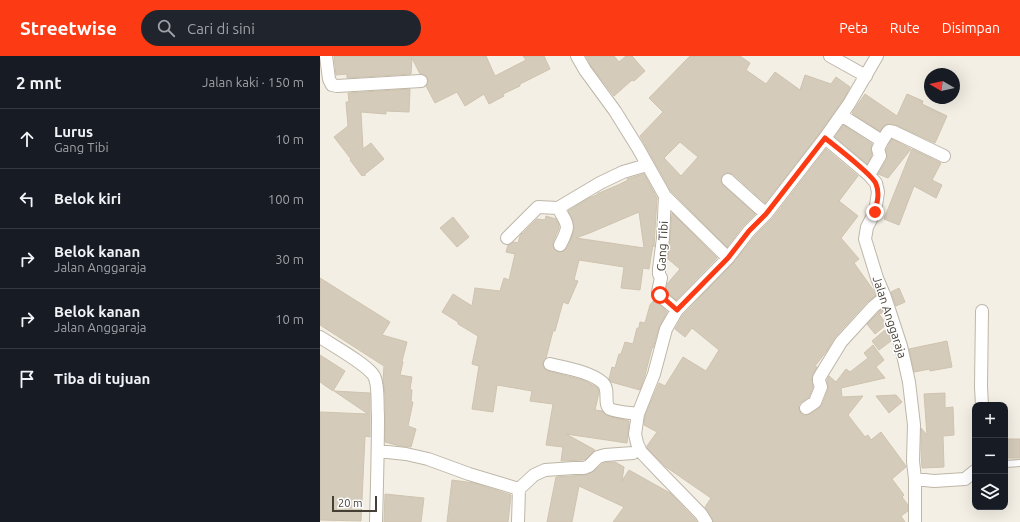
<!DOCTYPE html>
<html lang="id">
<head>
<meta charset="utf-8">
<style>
	:root { --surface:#171b24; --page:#20242c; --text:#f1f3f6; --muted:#9ea1a6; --line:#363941; --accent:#fc3a13 }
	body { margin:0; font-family:Ubuntu,sans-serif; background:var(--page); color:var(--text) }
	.controls { position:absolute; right:12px; bottom:12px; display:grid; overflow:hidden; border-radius:8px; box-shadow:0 4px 16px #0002 }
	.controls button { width:36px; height:36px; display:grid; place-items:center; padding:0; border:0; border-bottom:1px solid var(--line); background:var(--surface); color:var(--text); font:20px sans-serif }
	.compass { position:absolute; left:604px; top:12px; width:36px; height:36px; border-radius:50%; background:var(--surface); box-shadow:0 4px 16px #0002; rotate:279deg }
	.scale { position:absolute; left:12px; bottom:10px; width:45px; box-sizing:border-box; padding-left:4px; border:2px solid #453f35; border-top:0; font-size:11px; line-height:14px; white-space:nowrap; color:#453f35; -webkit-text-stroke:3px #fff; paint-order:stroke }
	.stop { position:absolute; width:12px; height:12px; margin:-9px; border:3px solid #fc3a13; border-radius:50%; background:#fff }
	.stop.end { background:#fc3a13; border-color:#fff; box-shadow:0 1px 4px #0008 }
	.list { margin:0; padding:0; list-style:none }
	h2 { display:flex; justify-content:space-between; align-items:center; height:52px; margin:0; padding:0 16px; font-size:17px }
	h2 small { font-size:13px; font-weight:400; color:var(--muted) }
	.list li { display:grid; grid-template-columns:26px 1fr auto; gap:12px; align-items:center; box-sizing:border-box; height:60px; padding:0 16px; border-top:1px solid var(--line) }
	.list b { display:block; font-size:15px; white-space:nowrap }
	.list p { margin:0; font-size:13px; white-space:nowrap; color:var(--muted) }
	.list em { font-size:13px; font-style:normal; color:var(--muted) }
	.icon { flex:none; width:22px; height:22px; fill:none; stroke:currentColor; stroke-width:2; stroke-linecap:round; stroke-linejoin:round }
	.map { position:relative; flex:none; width:700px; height:466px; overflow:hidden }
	header { display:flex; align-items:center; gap:24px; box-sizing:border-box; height:56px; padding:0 20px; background:var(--accent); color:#fff }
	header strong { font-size:19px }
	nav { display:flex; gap:22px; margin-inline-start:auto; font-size:14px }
	.search { width:280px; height:36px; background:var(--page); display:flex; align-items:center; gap:10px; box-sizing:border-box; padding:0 14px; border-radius:22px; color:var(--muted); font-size:15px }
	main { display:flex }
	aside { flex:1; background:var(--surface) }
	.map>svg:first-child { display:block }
	.building { fill:#d5cbbb; stroke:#cfc3ae; fill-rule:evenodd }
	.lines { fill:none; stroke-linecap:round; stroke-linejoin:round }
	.service-casing { stroke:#beb7a8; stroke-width:8 }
	.minor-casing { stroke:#beb7a8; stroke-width:14 }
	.service { stroke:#fff; stroke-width:6 }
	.minor { stroke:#fff; stroke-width:12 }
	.route { stroke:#fc3a13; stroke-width:5 }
	.labels { text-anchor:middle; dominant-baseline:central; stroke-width:3; stroke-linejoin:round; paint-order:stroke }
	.street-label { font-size:12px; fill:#453f35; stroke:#fff }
</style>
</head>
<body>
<header>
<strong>Streetwise</strong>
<div class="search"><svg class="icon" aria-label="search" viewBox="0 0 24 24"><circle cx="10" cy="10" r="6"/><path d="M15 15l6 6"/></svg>Cari di sini</div>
<nav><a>Peta</a><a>Rute</a><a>Disimpan</a></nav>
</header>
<main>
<aside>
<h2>2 mnt<small>Jalan kaki · 150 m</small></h2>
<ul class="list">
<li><svg class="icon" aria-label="ahead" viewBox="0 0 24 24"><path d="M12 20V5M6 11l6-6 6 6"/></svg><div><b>Lurus</b><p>Gang Tibi</p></div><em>10 m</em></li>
<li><svg class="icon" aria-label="left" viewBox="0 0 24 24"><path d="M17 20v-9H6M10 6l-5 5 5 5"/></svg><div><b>Belok kiri</b></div><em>100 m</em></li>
<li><svg class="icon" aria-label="right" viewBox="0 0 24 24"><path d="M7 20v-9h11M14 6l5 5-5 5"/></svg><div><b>Belok kanan</b><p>Jalan Anggaraja</p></div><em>30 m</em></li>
<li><svg class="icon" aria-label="right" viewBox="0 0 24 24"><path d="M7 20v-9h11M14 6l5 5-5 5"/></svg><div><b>Belok kanan</b><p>Jalan Anggaraja</p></div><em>10 m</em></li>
<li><svg class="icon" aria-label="arrive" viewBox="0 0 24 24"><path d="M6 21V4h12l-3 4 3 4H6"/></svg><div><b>Tiba di tujuan</b></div></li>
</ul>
</aside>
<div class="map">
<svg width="700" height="466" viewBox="0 0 700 466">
	<rect width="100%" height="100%" fill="#f3efe5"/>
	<path class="building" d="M14,0H166L175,20L206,4L203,0H224L230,13L200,28V30L183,38L184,40L169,48L164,38L145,50L137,36L115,47L106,30L108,25L107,21L105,19L100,18L92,2L91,18L27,22V18L16,19Z
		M266,0H294L299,6L306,0H312L325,15L314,25L312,24L294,40L271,10Z
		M370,0H420L430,7L426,14L446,28L455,16L480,34L485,19L511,28L516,21L530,31L523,44L499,78L445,147L413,118L409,117H406L402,119L401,123V126L403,129L435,158L423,170L407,191L351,135L320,80L343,56L329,42ZM360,86L378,101L361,120L344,102Z
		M90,33L89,56L66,55V58L41,56L43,93L51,87L64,103L45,118V120L44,119L42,120L30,104L31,103L14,81L28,70L26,46H29L28,37Z
		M545,38L577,60L587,38L603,45L602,48L627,60L615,87L576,69L566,68L563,71L560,75L532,57Z
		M523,69L552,88L551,95L552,99L547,108L515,81Z
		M572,83L591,93L568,122L558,118L567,103V101L566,94Z
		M506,93L538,120L519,145L538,160L521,182L539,203L534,207L554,235L556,239L547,246L515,281L506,296L495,310L497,311L493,318L492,322L493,331L489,341L479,348V353L480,356L482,359H486L490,358L499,352L502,349L508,334V329L507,324L509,320L516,326L526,313L530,316L548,302L544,297L553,289L564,304L556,311L565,322L521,332L522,341L543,340L528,359L545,381L548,379L551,384L561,376L586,410V411L572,423L584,439L582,441L588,449V455L581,460L585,466H393L392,462L385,451L391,442L346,411L327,392V390L337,376L324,369L325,360L339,327L345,330L363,301L386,315L399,294L372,272L365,281L355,273L363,259L413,207L435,180L452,163Z
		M592,93L621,107L612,124L622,129L616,142L594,130L579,169L564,163Z
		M324,118L337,142L334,191L333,189L329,213L323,212L320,234L301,232L304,211L259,204L254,224L258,225L248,248L243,246L235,275H233L226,302L224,303L223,307V311L225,313L228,315L263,324L278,332L279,336L275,354L282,355L285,358L291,361L309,365L308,377L307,387L246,378L275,394L265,404H263L241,405L243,391L226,389L233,348L210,345L212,335L177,329L173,356L152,353L159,310L152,308L158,280L138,268V266L122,256L133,238L152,250L155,232L180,235L184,222L189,224L195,198L186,196L188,189L194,186L198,187L200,180L202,177L203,178L204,176L217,163L225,164L226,160L236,163L239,169V172L233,186V190L234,193L236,195L240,196L244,195L247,192L250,186L254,174L253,165L248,155L269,142L277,139V138L279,137L298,129L308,124L307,123ZM319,156L324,192L256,182L272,176Z
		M352,157L397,202L356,244L346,235L347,228L360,213L348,203L350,182Z
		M133,161L149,181L137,191L120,172Z
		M0,222L70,266L62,279L87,286L82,305L83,306L80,319L92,321L90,333L92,334L91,346H93L88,370L96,373L91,391L80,390L65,386V339L63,324L64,310L0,269Z
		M579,232L585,246L576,250L571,236Z
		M334,244L347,256L339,271L333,292H332L325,319L320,334L291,326L289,323L292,311L295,312L299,298H301L305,286L313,288L317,272H319L320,266L325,267L330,249Z
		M561,254L562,257L559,258L565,266L566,269L555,278L547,268Z
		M565,274L570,280L571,285L559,294L552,285Z
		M627,285L632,311L610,315V313L594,316L589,293Z
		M0,299L25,315L13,335L0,326Z
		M14,335L50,337V381L45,380L41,465L0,464V356L48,358Z
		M625,337V352L633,351L634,379L623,380L624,411L602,412L601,394V372L607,379L604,338Z
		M576,339L582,346L569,357L556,340Z
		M685,383H700V402H685Z
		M286,406H295L304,411L302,425L309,414L350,437L375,463L377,466H293L304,451L259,430L252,466H227L236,421L267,419L274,415L282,408Z
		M132,424L154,427L191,439L188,466H127Z
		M65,438L104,442L101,466H64Z"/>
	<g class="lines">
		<g class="service-casing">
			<path id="service" d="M685,408L700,407"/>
		</g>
		<g class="minor-casing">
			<path id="minor" d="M6,0L9,23L12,29L17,30L101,25
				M257,0L265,14L295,55L318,92L345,140L408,202
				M510,0L546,20
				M521,59L562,85
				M505,82L549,119L556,127L558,136L555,156L547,171L545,183L557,222L565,241L581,290L589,326L594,369L593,405L595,423V466
				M549,119L560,100L558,93L562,85L568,76L569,75L574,76L624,100
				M408,124L446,158
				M345,140L343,182L339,213V218L341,222L338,236L339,239L357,254
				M238,152C249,170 250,170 240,189
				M187,182L218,151L238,152L280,127L303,116L327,109
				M0,281C12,289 48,309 54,320C59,329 57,349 58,359C58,395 57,430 56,466
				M230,308C246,312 271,316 283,327C290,334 283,348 290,353C296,356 311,357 318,358
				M662,349L661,331L662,255
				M486,352L495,346L501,331L499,325V322L521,286L553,251L565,241
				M58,395L86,398L108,403L149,418L199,433
				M595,423L614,425L645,423L655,415
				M198,466L199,433L214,419L225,414L254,412H264L269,410L278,401L285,399L313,397
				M386,466L381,458L341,417L321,396L317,387L315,378L318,358L334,318L346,273L357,254L408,202L429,175L446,158L505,82L529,48L557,0"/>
		</g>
		<use href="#service" class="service"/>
		<use href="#minor" class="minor"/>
	</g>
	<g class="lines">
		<path class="route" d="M340,239L357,254L408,202L429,175L446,158L505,82C515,90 553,119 556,128C560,137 557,147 555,156"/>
	</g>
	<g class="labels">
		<g class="street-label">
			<text transform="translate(342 190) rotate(-87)">Gang Tibi</text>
			<text transform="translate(570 261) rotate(72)">Jalan Anggaraja</text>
		</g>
	</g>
</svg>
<div class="controls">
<button>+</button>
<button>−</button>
<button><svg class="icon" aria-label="layers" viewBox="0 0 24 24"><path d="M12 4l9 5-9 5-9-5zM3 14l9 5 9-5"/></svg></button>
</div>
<svg class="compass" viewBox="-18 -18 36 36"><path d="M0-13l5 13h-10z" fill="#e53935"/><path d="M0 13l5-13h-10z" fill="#9ea1a6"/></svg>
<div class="scale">20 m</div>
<div class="stop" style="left:340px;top:239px"></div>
<div class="stop end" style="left:555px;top:156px"></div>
</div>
</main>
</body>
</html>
